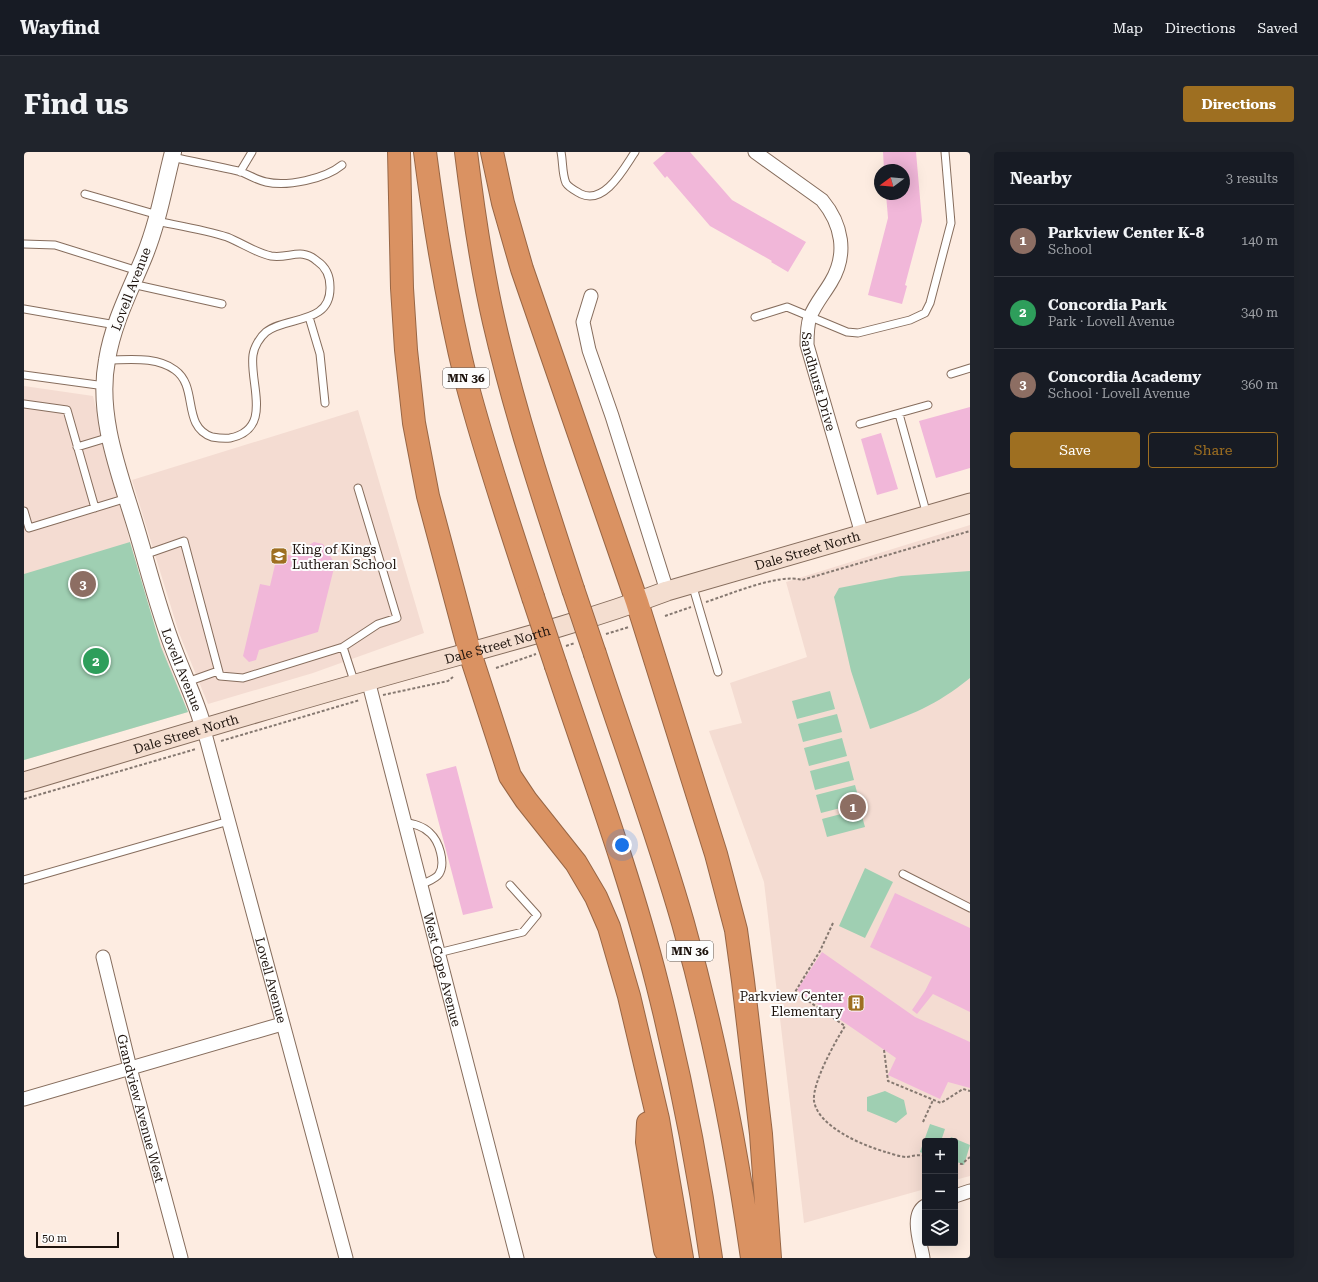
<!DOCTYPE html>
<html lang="en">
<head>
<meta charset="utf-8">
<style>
	:root { --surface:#171b24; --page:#20242c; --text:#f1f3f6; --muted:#9ea1a6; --line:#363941; --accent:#9e6f21 }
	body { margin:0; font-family:"Roboto Serif",serif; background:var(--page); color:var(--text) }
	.controls { position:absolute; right:12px; bottom:12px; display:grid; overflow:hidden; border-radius:4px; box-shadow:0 4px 16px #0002 }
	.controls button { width:36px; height:36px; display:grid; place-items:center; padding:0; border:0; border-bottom:1px solid var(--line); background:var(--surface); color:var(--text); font:20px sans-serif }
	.compass { position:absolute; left:850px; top:12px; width:36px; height:36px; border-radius:50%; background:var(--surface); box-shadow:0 4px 16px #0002; rotate:254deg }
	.scale { position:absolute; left:12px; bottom:10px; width:83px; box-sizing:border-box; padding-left:4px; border:2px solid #1e140e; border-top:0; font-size:11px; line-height:14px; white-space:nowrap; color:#1e140e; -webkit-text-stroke:3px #fdfdfd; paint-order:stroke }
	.you { position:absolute; left:598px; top:693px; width:14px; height:14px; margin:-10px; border:3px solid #fff; border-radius:50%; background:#1a73e8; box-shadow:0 0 0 6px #1a73e833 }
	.badge { display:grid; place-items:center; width:26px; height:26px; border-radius:50%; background:var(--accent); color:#fff; font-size:13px; font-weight:700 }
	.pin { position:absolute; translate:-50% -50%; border:2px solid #fff; box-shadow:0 1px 4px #0006 }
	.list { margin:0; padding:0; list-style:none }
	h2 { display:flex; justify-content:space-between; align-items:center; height:52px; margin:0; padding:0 16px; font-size:17px }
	h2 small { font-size:13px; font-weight:400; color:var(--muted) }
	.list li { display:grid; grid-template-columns:26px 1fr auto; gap:12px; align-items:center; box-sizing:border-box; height:72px; padding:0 16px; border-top:1px solid var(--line) }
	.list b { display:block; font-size:15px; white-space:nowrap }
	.list p { margin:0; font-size:13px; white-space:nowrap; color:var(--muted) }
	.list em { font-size:13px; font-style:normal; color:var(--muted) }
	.actions { display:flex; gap:8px; padding:12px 16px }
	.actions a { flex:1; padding:9px 0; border:1px solid var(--accent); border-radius:4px; text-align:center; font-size:14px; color:var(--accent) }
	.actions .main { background:var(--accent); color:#fff }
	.icon { flex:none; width:22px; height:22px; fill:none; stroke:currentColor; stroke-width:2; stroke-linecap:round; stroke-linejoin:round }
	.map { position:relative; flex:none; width:946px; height:1106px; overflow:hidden; border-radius:4px }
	header { display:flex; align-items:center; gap:24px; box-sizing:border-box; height:56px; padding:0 20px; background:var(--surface); border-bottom:1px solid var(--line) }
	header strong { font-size:19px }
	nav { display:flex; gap:22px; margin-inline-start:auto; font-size:14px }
	.intro { display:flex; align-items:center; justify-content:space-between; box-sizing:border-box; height:96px; padding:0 24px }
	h1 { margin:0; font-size:28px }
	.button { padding:10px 18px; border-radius:4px; background:var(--accent); color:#fff; font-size:14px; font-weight:700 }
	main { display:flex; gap:24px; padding:0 24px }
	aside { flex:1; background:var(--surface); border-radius:4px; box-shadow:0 4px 16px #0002 }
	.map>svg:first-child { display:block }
	.education { fill:#f4dcd2 }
	.green { fill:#9fcfb2 }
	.building { fill:#f1b7d9 }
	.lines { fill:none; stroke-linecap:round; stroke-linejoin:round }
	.service-casing { stroke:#866d5d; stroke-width:9 }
	.minor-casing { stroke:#866d5d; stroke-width:15 }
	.tertiary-casing { stroke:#866d5d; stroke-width:18 }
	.secondary-casing { stroke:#866d5d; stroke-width:21 }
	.motorway-casing { stroke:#986645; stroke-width:24 }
	.path { stroke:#857870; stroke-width:2; stroke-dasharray:3 2; stroke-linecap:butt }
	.service { stroke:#fff; stroke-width:7 }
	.minor { stroke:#fff; stroke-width:13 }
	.tertiary { stroke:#fff; stroke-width:16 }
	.secondary { stroke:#f4ded0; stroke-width:19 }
	.motorway { stroke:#da9262; stroke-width:22 }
	.motorway-bridge-casing { stroke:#986645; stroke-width:24; stroke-linecap:butt }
	.motorway-bridge { stroke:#da9262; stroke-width:22 }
	.labels { text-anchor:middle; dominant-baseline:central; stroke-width:4; stroke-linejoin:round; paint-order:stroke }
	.shield { fill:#fdfdfd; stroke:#615a56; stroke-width:1 }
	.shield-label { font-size:12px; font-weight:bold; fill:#1e140e }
	.street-label { font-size:13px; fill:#1e140e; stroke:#fdfdfd }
	.poi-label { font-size:13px; fill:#1e140e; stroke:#fdfdfd; text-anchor:start }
</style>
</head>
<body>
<header>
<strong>Wayfind</strong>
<nav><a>Map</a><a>Directions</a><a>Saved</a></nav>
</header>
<div class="intro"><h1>Find us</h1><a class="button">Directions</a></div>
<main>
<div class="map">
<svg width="946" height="1106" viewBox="0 0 946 1106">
	<rect width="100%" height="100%" fill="#fdece1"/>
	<path class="education" d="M0,234L69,244L106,390L130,474L164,560L0,608Z
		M334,258L400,481L289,521L184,552L155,481L108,328Z
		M946,373V1024L931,1028V989H901V1037L780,1071L740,730L685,579L718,571L706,531L783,505L762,430Z"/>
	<path class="green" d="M106,390L137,495L164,560L0,608V422Z
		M946,419V526C911,554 888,563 846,577L827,519L810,445L815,436L877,424Z
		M806,539L811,557L773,567L768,549Z
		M813,562L818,580L779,590L774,572Z
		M818,586L823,604L785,614L780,596Z
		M825,609L830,628L791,638L786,619Z
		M831,633L836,651L797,661L792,643Z
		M836,657L841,675L803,685L798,667Z
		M841,716L869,730L841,786L815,774Z
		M861,939L880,948L883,962L872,971L843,959V945Z
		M906,972L921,977L917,989H901V1002L896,1000Z
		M927,985L946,993L940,1013L931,1009V989H925Z"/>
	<path class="building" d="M642,0H666L708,48L782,90L764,120L747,110L748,109L686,74L643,24L641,26L629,11Z
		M859,0H892L898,69L881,133L883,134L878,152L844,143L864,66L862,42H880V18H860Z
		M946,255V316L912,326L895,269Z
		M857,281L874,337L853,343L837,287Z
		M290,390L299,392L311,412L294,480L235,498L232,508L225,510L219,504L236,432L246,434L254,400L268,404Z
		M432,614L469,756L439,763L402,622Z
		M871,741L946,776V860L909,842L893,862L888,858L901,839L908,825L846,795Z
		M798,800L891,865L946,890V936L924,930L916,947L864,923L872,906L773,838Z"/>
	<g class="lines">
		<g class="service-casing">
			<path id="service" d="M537,0C539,9 538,22 542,31C545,36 552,39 557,42C581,53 600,16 611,0
				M148,5C170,10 192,14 214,19C224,22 232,28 242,30C263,35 301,27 318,13
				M216,20L228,0
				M61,42L134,63
				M0,92L31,93L114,119
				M108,132L198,152
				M0,157L92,173
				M285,165L296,202L301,251
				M731,165L763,155L823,180L834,181L886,168L901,161L906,151L927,71L921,0
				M83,208C105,208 132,204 151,218C175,235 157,274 188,285C194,286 200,287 206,286C250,277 225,231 229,203C230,195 236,185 242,180C262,164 307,173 306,135C306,124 302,115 293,109C277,95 265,107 247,104C232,101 218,91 203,85C181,78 156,74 132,69
				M927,222L946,216
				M0,223L81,234
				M0,252L43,258L71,356
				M875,262L903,363
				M836,272L904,253
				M53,295L86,285
				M0,359L5,376L103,346
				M120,403L160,389L196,524L219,526L319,495L354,472L373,466L334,336
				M668,432L694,520
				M319,495L331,532
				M163,530L194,519
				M380,670C390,672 399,674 406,681C415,689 422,711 415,722C412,727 402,730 397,733
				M879,722L946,756
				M0,728L205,669
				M414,801L499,780L513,763L486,733"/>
		</g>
		<g class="minor-casing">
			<g id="minor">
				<path id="s1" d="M731,0L798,48C818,72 824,102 807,130C800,142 791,152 786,165C783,174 783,183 783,193L838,382"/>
				<path d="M567,144L559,170L565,198L588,264L643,439"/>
				<path id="s2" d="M344,528L493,1106"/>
				<path id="s3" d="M180,578L322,1106"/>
				<path id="s4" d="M79,805L106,916L157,1106"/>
				<path d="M0,947L258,872"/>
				<path d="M931,1044L946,1039"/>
				<path d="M899,1106C897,1092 886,1063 901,1054"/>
			</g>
		</g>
		<g class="tertiary-casing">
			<g id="tertiary">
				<path id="s5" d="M149,0C140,35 134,71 120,105C106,139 89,171 83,208C72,265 97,325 113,379C125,419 135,460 150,498C160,525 173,550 180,578"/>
			</g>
		</g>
		<g class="secondary-casing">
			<g id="secondary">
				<path id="s6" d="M0,630C114,596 228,561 343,529C443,500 545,476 643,439L946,351"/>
			</g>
		</g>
		<g class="motorway-casing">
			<path id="motorway" d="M375,0L378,136L382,198L390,271L404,344L446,501L486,624L502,648L552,711L572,745L585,775L605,844L634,967L658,1106
				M401,0C411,78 424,155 443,232C462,304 486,375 509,445
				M442,0C449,57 457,114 470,170C491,261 520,349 549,437
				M468,0L479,51L498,117L613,450L692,702L712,778L719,829L737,982L746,1106
				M571,502C600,591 633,680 659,771C690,881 712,993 728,1106
				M532,514C567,619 606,724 633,831C656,922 674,1013 687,1106
				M624,971L623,990L641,1098"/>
		</g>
		<path class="path" d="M682,450C707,442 755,421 778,428L946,379
			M641,464L667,455
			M582,482L605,475
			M542,494L551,491
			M472,516L512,502
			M359,543L424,529L429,525
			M197,589L336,548
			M0,647L172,597
			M809,771L796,799L771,840L821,874C811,890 788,931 790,949C794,975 840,994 862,1000C868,1002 877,1005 883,1005C889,1004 895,1002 901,1004
			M860,898L864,929L917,951L939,937L946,939
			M899,970L909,948
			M931,1011L938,1012L946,1005"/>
		<use href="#service" class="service"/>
		<use href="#minor" class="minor"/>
		<use href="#tertiary" class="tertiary"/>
		<use href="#secondary" class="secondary"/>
		<use href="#motorway" class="motorway"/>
		<g class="motorway-bridge-casing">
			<path id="motorway-bridge" d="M549,437L571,502
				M509,445L532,514"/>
		</g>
		<use href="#motorway-bridge" class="motorway-bridge"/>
	</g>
	<defs>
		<g id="school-square" transform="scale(0.9)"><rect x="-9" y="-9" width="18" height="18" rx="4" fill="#9e6f21" stroke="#fdfdfd"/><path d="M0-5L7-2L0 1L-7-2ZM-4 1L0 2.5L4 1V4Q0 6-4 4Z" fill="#fff"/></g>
		<g id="building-square" transform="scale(0.9)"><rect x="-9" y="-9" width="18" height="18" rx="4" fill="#9e6f21" stroke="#fdfdfd"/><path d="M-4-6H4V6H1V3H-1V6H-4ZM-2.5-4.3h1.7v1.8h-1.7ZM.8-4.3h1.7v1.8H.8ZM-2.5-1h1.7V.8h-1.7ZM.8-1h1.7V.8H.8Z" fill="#fff"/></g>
	</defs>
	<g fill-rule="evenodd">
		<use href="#school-square" x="255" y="404"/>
		<use href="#building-square" x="832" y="851"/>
	</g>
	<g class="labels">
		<g class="shield">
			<rect x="419" y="216" width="46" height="20" rx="3"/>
			<rect x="643" y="789" width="46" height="20" rx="3"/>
		</g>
		<g class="shield-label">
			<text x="442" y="226">MN 36</text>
			<text x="666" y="799">MN 36</text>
		</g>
		<g class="street-label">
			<text transform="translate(107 137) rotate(-69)">Lovell Avenue</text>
			<text stroke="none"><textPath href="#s1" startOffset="278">Sandhurst Drive</textPath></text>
			<text stroke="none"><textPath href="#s6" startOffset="817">Dale Street North</textPath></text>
			<text stroke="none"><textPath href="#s6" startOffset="493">Dale Street North</textPath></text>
			<text stroke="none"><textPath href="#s5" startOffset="540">Lovell Avenue</textPath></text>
			<text stroke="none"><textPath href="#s6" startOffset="169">Dale Street North</textPath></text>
			<text stroke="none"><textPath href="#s2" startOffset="299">West Cope Avenue</textPath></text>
			<text stroke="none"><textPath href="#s3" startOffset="259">Lovell Avenue</textPath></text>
			<text stroke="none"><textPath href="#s4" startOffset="156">Grandview Avenue West</textPath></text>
		</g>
		<g class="poi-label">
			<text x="268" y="397">King of Kings<tspan x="268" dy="15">Lutheran School</tspan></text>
			<text x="819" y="844" text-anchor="end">Parkview Center<tspan x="819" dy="15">Elementary</tspan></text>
		</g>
	</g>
</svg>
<div class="controls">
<button>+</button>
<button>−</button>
<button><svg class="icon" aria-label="layers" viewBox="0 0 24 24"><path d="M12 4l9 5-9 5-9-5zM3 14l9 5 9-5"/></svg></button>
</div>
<svg class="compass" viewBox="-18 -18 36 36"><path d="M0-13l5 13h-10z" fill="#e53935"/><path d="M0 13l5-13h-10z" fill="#9ea1a6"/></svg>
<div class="scale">50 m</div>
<div class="you"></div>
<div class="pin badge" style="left:829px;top:655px;background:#8d6e63">1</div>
<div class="pin badge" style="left:72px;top:509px;background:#2e9e5b">2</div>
<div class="pin badge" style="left:59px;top:432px;background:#8d6e63">3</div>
</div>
<aside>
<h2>Nearby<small>3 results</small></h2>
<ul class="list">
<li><span class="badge" style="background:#8d6e63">1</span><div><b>Parkview Center K-8</b><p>School</p></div><em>140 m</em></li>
<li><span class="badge" style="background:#2e9e5b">2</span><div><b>Concordia Park</b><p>Park · Lovell Avenue</p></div><em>340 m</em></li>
<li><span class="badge" style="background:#8d6e63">3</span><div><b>Concordia Academy</b><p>School · Lovell Avenue</p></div><em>360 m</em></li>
</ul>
<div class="actions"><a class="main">Save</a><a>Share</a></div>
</aside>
</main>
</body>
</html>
